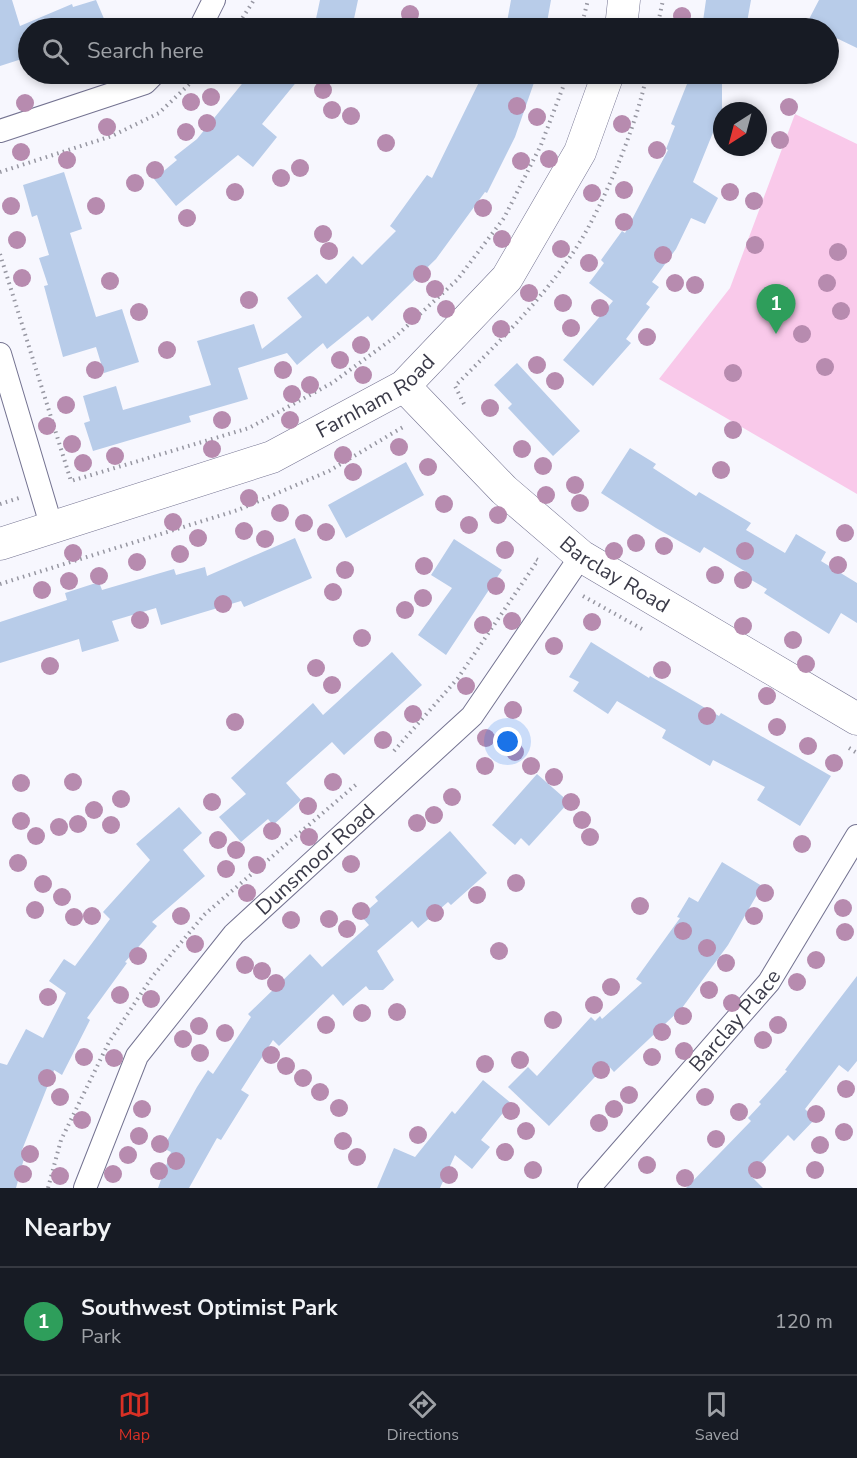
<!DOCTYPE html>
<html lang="en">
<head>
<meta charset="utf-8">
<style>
	:root { --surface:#171b24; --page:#242831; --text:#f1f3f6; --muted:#9ea1a6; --line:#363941; --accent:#d93025 }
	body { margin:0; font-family:"Nunito Sans",sans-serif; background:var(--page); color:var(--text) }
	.compass { position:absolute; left:713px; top:102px; width:54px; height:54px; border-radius:50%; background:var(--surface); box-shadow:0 3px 9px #0003; rotate:216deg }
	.you { position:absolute; left:508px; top:742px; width:21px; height:21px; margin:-15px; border:4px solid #fff; border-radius:50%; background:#1a73e8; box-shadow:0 0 0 9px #1a73e833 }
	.badge { display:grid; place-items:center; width:39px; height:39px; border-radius:50%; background:var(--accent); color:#fff; font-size:20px; font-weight:700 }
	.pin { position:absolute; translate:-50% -50px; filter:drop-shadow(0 2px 3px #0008) }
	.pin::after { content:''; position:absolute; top:32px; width:21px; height:18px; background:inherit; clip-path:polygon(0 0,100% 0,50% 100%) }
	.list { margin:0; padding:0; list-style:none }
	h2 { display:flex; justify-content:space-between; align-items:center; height:78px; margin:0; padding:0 24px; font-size:26px }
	h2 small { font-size:20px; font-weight:400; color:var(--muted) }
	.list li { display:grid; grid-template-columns:39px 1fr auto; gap:18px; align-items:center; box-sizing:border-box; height:108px; padding:0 24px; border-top:2px solid var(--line) }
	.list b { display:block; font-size:22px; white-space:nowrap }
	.list p { margin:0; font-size:20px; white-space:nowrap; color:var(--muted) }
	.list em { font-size:20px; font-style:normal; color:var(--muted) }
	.icon { flex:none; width:33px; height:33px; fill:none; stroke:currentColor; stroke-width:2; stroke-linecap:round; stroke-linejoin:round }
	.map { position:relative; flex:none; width:857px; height:1188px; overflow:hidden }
	.search { position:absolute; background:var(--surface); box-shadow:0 3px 9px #0003; left:18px; right:18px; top:18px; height:66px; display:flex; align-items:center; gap:15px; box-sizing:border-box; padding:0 21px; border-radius:33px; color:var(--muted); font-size:22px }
	.sheet { height:186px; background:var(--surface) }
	nav { display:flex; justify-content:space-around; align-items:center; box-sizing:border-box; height:84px; border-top:2px solid var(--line); background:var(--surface); font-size:16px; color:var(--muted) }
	nav a { display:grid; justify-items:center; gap:3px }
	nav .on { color:var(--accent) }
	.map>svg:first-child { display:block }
	.green { fill:#f9c9ea }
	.building { fill:#b8cce9 }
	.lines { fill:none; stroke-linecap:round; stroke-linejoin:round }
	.street-casing { stroke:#747391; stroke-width:24 }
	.secondary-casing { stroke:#747391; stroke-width:33 }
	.path { stroke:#9797a2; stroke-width:4; stroke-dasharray:1.5 4.5; stroke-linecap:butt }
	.street { stroke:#fff; stroke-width:22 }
	.secondary { stroke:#fff; stroke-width:32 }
	.tree { fill:#b78baf }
	.labels { text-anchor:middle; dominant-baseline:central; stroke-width:4.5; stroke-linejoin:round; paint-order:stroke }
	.street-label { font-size:21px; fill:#3b3b49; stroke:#fff }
</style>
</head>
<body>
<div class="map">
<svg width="857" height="1188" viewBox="0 0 857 1188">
	<rect width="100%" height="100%" fill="#f7f7fe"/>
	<path class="green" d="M795,114L857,144V494L659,379L730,288Z"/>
	<path class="building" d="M0,0H12L20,26L72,4L73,7L96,0L108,28H28V57L0,66Z
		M320,0H358L352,28H314Z
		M511,0H551L546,28L507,22Z
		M706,0H751L746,28H702Z
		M819,0H857V48L828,34V28H818L807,23Z
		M250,74H303L262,124L277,137L253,167L238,155L176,206L154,179L177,160L174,157L197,139Z
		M483,74H537L515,137L487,193L485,192L436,259L372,321L368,316L327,349L323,343L297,365L287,353L238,368L248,399L189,416L191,422L93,451L84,423L90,421L83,396L116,386L123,410L211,385L197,341L254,324L262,349L302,317L287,298L317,274L326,284L353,256L362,265L396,231L390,226L427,175L432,178Z
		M691,74H722V133L714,130L693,182L718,198L705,224L691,218L676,249L652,282L659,287L646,304L650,307L626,339L631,343L593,386L563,360L613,301L589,283L604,263L601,260L622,231L625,233L668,150L666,149L675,126L671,124Z
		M64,172L82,229L70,233L96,317L122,309L139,362L104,373L96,347L63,357L44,286L48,285L39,258L49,255L37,215L32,217L23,185Z
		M517,363L580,431L553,456L508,408L512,404L494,385Z
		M630,448L656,464L653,468L696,496L699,492L751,523L746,530L785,553L796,534L826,552L821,561L857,583V623L841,613L829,634L764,593L767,589L746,577L748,573L704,547L700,553L656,528L601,493Z
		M406,462L424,495L346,538L328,505Z
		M295,538L312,578L244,607L241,601L161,625L156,608L112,621L119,641L82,652L79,639L0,663V622L67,600L65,593L99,582L102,590L174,569L176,575L205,567L207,576Z
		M454,539L502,570L446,655L418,635L452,588L431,575Z
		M591,642L649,678L650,676L719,716L721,713L831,776L800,826L757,800L765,787L713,760L710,766L662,738L666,730L617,701L608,714L573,691L579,682L569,677Z
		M392,652L422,685L344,755L332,742L286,783L301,800L273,825L268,819L241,842L219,817L246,794L231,778L313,703L323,715Z
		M537,774L569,802L529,846L521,838L515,845L492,825Z
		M179,807L202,833L183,850L205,876L152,922L157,926L125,962L127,963L87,1018L90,1020L62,1075L54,1070L22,1150L26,1151L16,1188H0V1063L7,1065L26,1029L43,1038L66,993L49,981L64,959L75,966L110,919L103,912L150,860L136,844Z
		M450,831L487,873L451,905L448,902L418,928L412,921L377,951L394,980L383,990H369L366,986L343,1006L333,994L279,1046L273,1040L241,1090L249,1095L221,1140L217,1138L189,1188H158L171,1152L163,1148L197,1087L208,1070L213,1074L251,1017L248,1014L310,954L322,967L369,925L361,916L378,901L375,897Z
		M722,862L762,886L728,945L682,1008L614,1072L607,1064L549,1126L508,1087L528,1067L537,1076L591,1017L595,1021L600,1016L602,1019L642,983L636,979L680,918L677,917L689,897L698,902Z
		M857,976V1061L848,1072L839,1065L805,1109L815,1119L794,1141L788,1135L750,1175L763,1188H686L751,1121L748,1118L761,1104L759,1102L787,1071L785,1070Z
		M483,1080L511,1103L481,1140L490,1147L472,1169L455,1155L440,1188H377L394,1148L415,1157L452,1111L455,1114Z"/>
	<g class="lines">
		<g class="street-casing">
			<g id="street">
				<path d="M200,28L214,0"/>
				<path d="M0,131L145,83L154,74"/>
				<path d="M0,354L52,528"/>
				<path id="s1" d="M85,1188L137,1056L234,934L472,716L581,556"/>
				<path id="s2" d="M589,1188L769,982L857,836"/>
			</g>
		</g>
		<g class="secondary-casing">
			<g id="secondary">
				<path d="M621,28L624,0"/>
				<path id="s3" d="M404,386L504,490L581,556L857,719"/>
				<path id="s4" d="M0,544L272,457L404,386L507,278L580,152L608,74"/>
			</g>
		</g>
		<path class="path" d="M236,28L254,0
			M581,28L588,0
			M657,28L663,0
			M0,172L112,136L159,113L200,74
			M0,254L71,481L249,428L332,383L395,337L457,280L504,218L541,145L568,74
			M464,404L455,386C501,340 557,285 588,228C613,181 636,125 647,74
			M0,504L19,498
			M0,584L238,510L329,471L403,427
			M583,596L642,629
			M849,748L857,753
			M394,751L458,678L538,560L536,559
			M48,1188L61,1140L109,1042L152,977L205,914L359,782"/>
		<use href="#street" class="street"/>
		<use href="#secondary" class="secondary"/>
	</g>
	<g class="tree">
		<circle cx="410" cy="14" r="9"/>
		<circle cx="682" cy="16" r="9"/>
		<circle cx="323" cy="90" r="9"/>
		<circle cx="211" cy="97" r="9"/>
		<circle cx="191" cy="102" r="9"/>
		<circle cx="25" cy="103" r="9"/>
		<circle cx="517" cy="106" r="9"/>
		<circle cx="789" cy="107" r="9"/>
		<circle cx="332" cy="110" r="9"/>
		<circle cx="351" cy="116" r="9"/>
		<circle cx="537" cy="117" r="9"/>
		<circle cx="207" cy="123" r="9"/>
		<circle cx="622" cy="124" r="9"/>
		<circle cx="107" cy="127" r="9"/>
		<circle cx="186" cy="132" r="9"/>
		<circle cx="780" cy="140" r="9"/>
		<circle cx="386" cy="143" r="9"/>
		<circle cx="657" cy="150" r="9"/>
		<circle cx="21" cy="152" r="9"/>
		<circle cx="549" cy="159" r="9"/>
		<circle cx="67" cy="160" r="9"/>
		<circle cx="521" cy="161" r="9"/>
		<circle cx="300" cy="168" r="9"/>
		<circle cx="155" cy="170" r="9"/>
		<circle cx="281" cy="178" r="9"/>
		<circle cx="135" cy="183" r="9"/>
		<circle cx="624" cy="190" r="9"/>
		<circle cx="235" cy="192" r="9"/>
		<circle cx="730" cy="192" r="9"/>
		<circle cx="592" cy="193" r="9"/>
		<circle cx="754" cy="201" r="9"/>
		<circle cx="11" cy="206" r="9"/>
		<circle cx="96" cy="206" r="9"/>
		<circle cx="483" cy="208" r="9"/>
		<circle cx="187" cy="218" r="9"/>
		<circle cx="624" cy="222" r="9"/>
		<circle cx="323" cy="234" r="9"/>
		<circle cx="502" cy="239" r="9"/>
		<circle cx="17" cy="240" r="9"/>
		<circle cx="755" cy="245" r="9"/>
		<circle cx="561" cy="249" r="9"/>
		<circle cx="329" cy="251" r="9"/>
		<circle cx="838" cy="252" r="9"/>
		<circle cx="663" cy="255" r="9"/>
		<circle cx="589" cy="263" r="9"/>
		<circle cx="422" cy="274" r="9"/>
		<circle cx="22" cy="278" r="9"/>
		<circle cx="110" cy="281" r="9"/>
		<circle cx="675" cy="283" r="9"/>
		<circle cx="827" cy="283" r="9"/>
		<circle cx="695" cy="285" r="9"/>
		<circle cx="435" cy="289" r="9"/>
		<circle cx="529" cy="293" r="9"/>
		<circle cx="249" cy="300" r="9"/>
		<circle cx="563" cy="303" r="9"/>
		<circle cx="600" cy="308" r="9"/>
		<circle cx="446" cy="309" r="9"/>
		<circle cx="841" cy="311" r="9"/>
		<circle cx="139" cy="312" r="9"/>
		<circle cx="412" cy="316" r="9"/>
		<circle cx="571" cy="328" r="9"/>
		<circle cx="501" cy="329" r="9"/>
		<circle cx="802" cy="334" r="9"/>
		<circle cx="647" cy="337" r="9"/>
		<circle cx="361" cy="345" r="9"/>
		<circle cx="167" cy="350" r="9"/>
		<circle cx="340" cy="360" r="9"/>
		<circle cx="537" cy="365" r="9"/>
		<circle cx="825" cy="367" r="9"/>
		<circle cx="95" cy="370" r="9"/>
		<circle cx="283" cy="370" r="9"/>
		<circle cx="733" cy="373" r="9"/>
		<circle cx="363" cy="375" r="9"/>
		<circle cx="555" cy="381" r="9"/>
		<circle cx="310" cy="385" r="9"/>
		<circle cx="292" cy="394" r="9"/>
		<circle cx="66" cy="405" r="9"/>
		<circle cx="490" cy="408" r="9"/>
		<circle cx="222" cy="420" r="9"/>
		<circle cx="290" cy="420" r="9"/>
		<circle cx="47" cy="426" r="9"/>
		<circle cx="733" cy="430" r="9"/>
		<circle cx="72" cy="444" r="9"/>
		<circle cx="399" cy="447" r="9"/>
		<circle cx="212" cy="449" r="9"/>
		<circle cx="522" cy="449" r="9"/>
		<circle cx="343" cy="455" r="9"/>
		<circle cx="115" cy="456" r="9"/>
		<circle cx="83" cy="463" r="9"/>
		<circle cx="543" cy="466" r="9"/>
		<circle cx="428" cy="467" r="9"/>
		<circle cx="721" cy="470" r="9"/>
		<circle cx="353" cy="472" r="9"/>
		<circle cx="575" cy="485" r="9"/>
		<circle cx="546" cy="495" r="9"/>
		<circle cx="249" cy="498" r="9"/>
		<circle cx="580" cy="503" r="9"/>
		<circle cx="444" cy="504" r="9"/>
		<circle cx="280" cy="513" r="9"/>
		<circle cx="498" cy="515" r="9"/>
		<circle cx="173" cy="522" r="9"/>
		<circle cx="304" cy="523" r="9"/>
		<circle cx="469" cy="525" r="9"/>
		<circle cx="244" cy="531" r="9"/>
		<circle cx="326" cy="532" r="9"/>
		<circle cx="845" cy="533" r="9"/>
		<circle cx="198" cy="538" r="9"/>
		<circle cx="265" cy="539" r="9"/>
		<circle cx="636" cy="543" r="9"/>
		<circle cx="664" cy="546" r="9"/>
		<circle cx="505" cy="550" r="9"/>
		<circle cx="614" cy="551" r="9"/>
		<circle cx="745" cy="551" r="9"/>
		<circle cx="73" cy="553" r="9"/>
		<circle cx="180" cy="554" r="9"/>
		<circle cx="137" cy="562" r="9"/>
		<circle cx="838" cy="565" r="9"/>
		<circle cx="424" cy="566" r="9"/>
		<circle cx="345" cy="570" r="9"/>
		<circle cx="715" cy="575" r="9"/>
		<circle cx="99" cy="576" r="9"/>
		<circle cx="743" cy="580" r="9"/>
		<circle cx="69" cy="581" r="9"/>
		<circle cx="496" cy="586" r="9"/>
		<circle cx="42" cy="590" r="9"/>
		<circle cx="333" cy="592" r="9"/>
		<circle cx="423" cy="598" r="9"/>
		<circle cx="223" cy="604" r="9"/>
		<circle cx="405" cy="610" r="9"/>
		<circle cx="140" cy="620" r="9"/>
		<circle cx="512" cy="621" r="9"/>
		<circle cx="592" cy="622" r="9"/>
		<circle cx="483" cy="625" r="9"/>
		<circle cx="743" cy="626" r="9"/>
		<circle cx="362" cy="638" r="9"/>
		<circle cx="793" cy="640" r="9"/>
		<circle cx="554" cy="646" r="9"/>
		<circle cx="806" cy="664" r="9"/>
		<circle cx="50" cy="666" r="9"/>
		<circle cx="316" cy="668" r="9"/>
		<circle cx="662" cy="670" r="9"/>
		<circle cx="332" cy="685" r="9"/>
		<circle cx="466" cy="686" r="9"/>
		<circle cx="767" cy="696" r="9"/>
		<circle cx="513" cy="710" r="9"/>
		<circle cx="413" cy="714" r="9"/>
		<circle cx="707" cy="716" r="9"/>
		<circle cx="235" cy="722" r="9"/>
		<circle cx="777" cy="727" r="9"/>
		<circle cx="486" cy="738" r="9"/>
		<circle cx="383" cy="740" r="9"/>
		<circle cx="808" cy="746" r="9"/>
		<circle cx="515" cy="752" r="9"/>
		<circle cx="834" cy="763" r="9"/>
		<circle cx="485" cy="766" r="9"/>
		<circle cx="531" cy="766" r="9"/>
		<circle cx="554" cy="777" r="9"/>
		<circle cx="73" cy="782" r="9"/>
		<circle cx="333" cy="782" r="9"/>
		<circle cx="21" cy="783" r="9"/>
		<circle cx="452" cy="797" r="9"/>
		<circle cx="121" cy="799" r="9"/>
		<circle cx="212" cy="802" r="9"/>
		<circle cx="571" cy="802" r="9"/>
		<circle cx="308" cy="806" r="9"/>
		<circle cx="94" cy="810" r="9"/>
		<circle cx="434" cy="815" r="9"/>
		<circle cx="582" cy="820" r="9"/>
		<circle cx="21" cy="821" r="9"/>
		<circle cx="417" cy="823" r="9"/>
		<circle cx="78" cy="824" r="9"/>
		<circle cx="111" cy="825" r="9"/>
		<circle cx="59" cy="827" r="9"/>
		<circle cx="272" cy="831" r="9"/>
		<circle cx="36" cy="836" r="9"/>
		<circle cx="309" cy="837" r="9"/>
		<circle cx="590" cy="837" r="9"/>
		<circle cx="218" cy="840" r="9"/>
		<circle cx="802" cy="844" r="9"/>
		<circle cx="236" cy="850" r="9"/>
		<circle cx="18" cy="863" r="9"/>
		<circle cx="351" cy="864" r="9"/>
		<circle cx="257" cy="865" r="9"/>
		<circle cx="226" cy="869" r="9"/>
		<circle cx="516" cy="883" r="9"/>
		<circle cx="43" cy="884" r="9"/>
		<circle cx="247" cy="893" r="9"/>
		<circle cx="765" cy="893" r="9"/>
		<circle cx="477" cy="895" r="9"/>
		<circle cx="62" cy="897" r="9"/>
		<circle cx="640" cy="906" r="9"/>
		<circle cx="843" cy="908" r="9"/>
		<circle cx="35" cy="910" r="9"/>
		<circle cx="361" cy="911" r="9"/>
		<circle cx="435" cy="913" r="9"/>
		<circle cx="92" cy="916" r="9"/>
		<circle cx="181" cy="916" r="9"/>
		<circle cx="754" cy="916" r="9"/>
		<circle cx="74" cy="917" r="9"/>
		<circle cx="329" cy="919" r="9"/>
		<circle cx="291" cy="920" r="9"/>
		<circle cx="347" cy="929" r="9"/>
		<circle cx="683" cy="931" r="9"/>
		<circle cx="845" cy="932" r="9"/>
		<circle cx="195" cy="944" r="9"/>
		<circle cx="707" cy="948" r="9"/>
		<circle cx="499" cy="951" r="9"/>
		<circle cx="138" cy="956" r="9"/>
		<circle cx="816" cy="960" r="9"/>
		<circle cx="726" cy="963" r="9"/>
		<circle cx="245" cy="965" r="9"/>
		<circle cx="262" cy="971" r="9"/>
		<circle cx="797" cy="982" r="9"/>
		<circle cx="276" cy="983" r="9"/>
		<circle cx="611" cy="987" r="9"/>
		<circle cx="709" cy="990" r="9"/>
		<circle cx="120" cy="995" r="9"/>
		<circle cx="48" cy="997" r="9"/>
		<circle cx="151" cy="999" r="9"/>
		<circle cx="732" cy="1003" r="9"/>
		<circle cx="594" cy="1005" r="9"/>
		<circle cx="397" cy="1012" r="9"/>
		<circle cx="362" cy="1013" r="9"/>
		<circle cx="683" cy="1016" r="9"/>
		<circle cx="553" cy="1020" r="9"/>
		<circle cx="326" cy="1025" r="9"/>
		<circle cx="778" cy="1025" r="9"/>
		<circle cx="199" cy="1026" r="9"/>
		<circle cx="662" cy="1032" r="9"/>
		<circle cx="225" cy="1033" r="9"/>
		<circle cx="183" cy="1039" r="9"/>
		<circle cx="763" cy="1040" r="9"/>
		<circle cx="684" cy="1051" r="9"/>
		<circle cx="200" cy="1053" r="9"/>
		<circle cx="271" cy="1055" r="9"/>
		<circle cx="84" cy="1057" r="9"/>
		<circle cx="652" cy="1057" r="9"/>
		<circle cx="114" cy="1058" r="9"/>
		<circle cx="520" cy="1060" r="9"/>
		<circle cx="485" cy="1064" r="9"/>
		<circle cx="286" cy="1066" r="9"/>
		<circle cx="601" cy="1070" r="9"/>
		<circle cx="47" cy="1078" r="9"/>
		<circle cx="303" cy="1078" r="9"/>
		<circle cx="846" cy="1089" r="9"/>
		<circle cx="320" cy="1092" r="9"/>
		<circle cx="629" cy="1095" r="9"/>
		<circle cx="60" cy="1097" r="9"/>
		<circle cx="705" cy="1097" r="9"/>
		<circle cx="339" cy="1108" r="9"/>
		<circle cx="142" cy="1109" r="9"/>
		<circle cx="614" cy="1109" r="9"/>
		<circle cx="511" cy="1111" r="9"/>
		<circle cx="739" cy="1112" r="9"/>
		<circle cx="816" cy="1114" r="9"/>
		<circle cx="82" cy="1120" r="9"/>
		<circle cx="599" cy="1123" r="9"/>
		<circle cx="526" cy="1131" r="9"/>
		<circle cx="844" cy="1132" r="9"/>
		<circle cx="418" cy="1135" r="9"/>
		<circle cx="139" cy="1136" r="9"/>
		<circle cx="716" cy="1139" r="9"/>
		<circle cx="343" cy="1141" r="9"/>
		<circle cx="160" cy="1144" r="9"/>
		<circle cx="820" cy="1145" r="9"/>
		<circle cx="505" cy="1152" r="9"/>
		<circle cx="30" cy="1154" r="9"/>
		<circle cx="128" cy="1155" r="9"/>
		<circle cx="357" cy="1157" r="9"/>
		<circle cx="176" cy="1161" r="9"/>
		<circle cx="647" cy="1165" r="9"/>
		<circle cx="533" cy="1170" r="9"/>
		<circle cx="757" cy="1170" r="9"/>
		<circle cx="815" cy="1170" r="9"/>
		<circle cx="159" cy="1171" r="9"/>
		<circle cx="23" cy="1174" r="9"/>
		<circle cx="113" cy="1174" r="9"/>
		<circle cx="449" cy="1175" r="9"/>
		<circle cx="60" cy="1176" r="9"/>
		<circle cx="685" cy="1178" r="9"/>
	</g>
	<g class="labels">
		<g class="street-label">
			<text stroke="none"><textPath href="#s4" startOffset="406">Farnham Road</textPath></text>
			<text stroke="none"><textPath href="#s3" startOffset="284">Barclay Road</textPath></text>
			<text stroke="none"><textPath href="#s1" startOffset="408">Dunsmoor Road</textPath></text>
			<text stroke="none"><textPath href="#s2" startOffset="222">Barclay Place</textPath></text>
		</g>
	</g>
</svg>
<svg class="compass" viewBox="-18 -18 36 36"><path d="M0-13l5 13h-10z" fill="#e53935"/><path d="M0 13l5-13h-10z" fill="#9ea1a6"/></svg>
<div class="you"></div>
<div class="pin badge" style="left:776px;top:334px;background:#2e9e5b">1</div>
<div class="search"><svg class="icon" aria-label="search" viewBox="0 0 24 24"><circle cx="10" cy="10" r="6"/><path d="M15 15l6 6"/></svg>Search here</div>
</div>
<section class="sheet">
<h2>Nearby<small></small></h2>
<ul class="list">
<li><span class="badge" style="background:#2e9e5b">1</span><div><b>Southwest Optimist Park</b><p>Park</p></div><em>120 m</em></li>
</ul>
</section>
<nav>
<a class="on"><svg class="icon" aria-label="map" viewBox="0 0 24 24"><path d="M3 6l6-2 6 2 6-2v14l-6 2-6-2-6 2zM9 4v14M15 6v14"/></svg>Map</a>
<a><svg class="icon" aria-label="directions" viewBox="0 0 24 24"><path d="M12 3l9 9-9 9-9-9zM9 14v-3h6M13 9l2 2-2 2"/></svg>Directions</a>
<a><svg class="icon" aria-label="saved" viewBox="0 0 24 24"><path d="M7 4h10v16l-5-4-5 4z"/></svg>Saved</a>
</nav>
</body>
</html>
